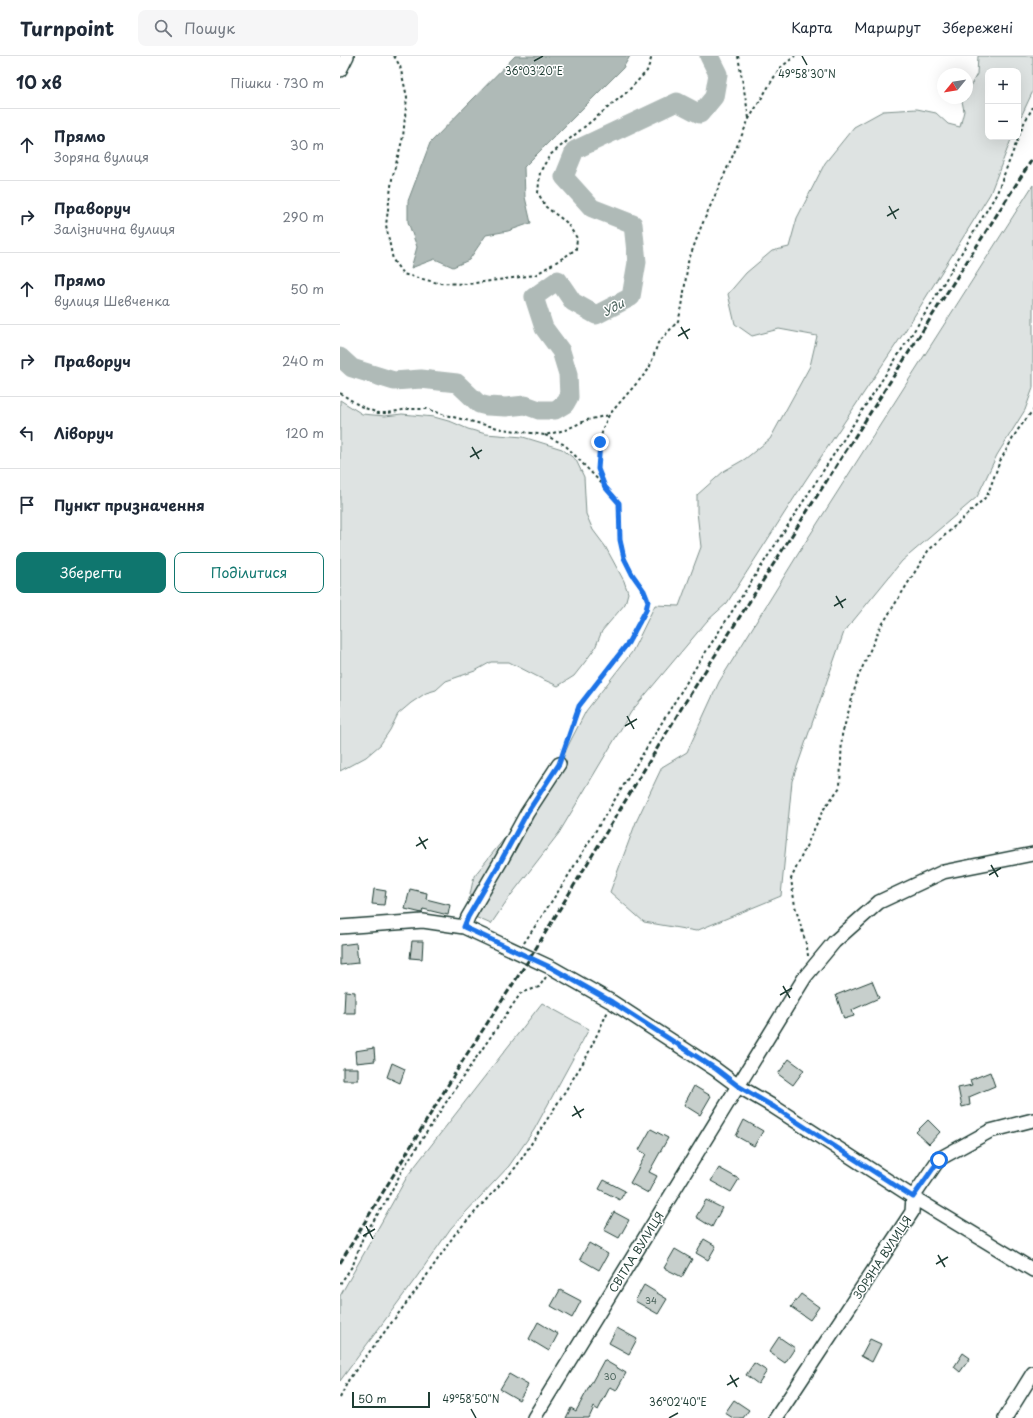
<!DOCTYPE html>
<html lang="uk">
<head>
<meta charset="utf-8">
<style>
	:root { --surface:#fff; --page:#f6f6f7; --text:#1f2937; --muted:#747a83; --line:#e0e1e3; --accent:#0f766e }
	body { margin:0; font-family:"Playpen Sans",sans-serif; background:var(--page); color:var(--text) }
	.controls { position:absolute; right:12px; top:12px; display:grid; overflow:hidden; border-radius:8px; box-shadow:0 4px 16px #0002 }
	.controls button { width:36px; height:36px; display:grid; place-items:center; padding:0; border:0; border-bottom:1px solid var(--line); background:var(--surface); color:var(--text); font:20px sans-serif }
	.compass { position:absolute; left:597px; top:12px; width:36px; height:36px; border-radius:50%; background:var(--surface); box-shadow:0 4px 16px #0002; rotate:240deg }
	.scale { position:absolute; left:12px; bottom:10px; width:78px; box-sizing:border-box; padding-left:4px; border:2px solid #1f3d34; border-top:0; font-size:11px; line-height:14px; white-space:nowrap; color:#1f3d34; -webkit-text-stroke:3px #fff; paint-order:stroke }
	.stop { position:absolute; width:12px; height:12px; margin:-9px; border:3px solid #1a73e8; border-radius:50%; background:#fff }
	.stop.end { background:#1a73e8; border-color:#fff; box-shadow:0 1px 4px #0008 }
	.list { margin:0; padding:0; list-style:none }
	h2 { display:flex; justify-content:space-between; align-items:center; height:52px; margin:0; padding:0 16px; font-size:17px }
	h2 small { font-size:13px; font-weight:400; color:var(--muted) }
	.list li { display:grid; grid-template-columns:26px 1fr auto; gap:12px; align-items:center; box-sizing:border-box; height:72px; padding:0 16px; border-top:1px solid var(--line) }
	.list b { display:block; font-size:15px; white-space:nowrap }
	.list p { margin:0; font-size:13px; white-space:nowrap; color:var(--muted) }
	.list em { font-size:13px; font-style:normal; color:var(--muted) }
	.actions { display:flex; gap:8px; padding:12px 16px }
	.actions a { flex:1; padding:9px 0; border:1px solid var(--accent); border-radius:8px; text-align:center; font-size:14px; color:var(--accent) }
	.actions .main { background:var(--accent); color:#fff }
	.icon { flex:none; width:22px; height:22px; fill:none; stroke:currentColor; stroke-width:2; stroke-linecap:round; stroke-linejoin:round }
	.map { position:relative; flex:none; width:693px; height:1362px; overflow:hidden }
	header { display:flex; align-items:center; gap:24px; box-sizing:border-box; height:56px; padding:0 20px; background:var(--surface); border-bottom:1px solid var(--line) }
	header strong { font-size:19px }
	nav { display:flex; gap:22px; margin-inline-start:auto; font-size:14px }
	.search { width:280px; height:36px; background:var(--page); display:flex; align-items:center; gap:10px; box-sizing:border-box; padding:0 14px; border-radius:8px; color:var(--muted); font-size:15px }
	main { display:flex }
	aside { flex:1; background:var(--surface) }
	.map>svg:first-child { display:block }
	.green { fill:#dee3e2; stroke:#7e908b }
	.water { fill:#afbab7; stroke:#758883 }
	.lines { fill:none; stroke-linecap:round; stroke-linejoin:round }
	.river { stroke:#afbab7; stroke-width:19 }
	.building { fill:#c7cfcc; stroke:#1f3d34 }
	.minor-casing { stroke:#1f3d34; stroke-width:16 }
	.path { stroke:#1f3d34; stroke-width:2; stroke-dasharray:3 3; stroke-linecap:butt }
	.minor { stroke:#fff; stroke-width:13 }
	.rail { stroke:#1f3d34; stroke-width:3; stroke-dasharray:6 3; stroke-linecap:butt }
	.route { stroke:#1a73e8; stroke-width:5 }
	.ticks { fill:none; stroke:#1f3d34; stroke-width:1.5 }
	.labels { text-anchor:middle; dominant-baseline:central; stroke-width:3; stroke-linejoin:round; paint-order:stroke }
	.number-label { font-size:9px; fill:#49625a }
	.street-label { font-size:11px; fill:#1f3d34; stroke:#fff }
	.water-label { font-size:12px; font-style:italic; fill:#4a625b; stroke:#fff }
	.ticks-label { font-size:10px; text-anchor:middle; fill:#1f3d34; stroke:#fff; stroke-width:3; stroke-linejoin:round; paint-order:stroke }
</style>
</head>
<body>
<header>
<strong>Turnpoint</strong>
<div class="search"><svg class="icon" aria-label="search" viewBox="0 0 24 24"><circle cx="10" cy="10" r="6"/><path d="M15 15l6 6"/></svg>Пошук</div>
<nav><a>Карта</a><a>Маршрут</a><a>Збережені</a></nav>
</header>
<main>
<aside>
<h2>10 хв<small>Пішки · 730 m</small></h2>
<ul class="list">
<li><svg class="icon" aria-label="ahead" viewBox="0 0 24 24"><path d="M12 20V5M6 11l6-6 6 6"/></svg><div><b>Прямо</b><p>Зоряна вулиця</p></div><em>30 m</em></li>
<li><svg class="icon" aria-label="right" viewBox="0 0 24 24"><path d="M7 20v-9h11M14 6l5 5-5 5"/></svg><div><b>Праворуч</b><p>Залізнична вулиця</p></div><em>290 m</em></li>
<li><svg class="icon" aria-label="ahead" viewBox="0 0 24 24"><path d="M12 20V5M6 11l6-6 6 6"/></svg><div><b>Прямо</b><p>вулиця Шевченка</p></div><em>50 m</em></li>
<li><svg class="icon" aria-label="right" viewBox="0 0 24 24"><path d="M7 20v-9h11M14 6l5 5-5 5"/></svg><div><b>Праворуч</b></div><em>240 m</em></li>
<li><svg class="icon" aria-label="left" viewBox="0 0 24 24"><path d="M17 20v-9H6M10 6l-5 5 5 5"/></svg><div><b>Ліворуч</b></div><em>120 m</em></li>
<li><svg class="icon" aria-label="arrive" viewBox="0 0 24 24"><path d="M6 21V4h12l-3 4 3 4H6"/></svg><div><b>Пункт призначення</b></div></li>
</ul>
<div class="actions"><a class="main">Зберегти</a><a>Поділитися</a></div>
</aside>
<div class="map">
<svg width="693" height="1362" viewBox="0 0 693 1362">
	<rect width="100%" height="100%" fill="#fff"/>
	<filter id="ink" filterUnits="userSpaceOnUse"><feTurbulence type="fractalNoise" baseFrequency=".025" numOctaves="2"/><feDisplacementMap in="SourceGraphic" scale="8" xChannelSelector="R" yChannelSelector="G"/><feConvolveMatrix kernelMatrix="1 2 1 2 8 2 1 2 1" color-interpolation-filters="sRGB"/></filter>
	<g filter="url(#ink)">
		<path class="green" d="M638,0H693V35L678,67V15H648V81H672L650,138L565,275L465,425L387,547L367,565L291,656L219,777L168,843L151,868L126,857L134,820L168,778L219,707L246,655L292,596L315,549L339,550L361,491L357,456V439L384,415L405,403L430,383L470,310L477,280L439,273L412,280L395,268L388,238L406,217L432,195L449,191L457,162L485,107L514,71L543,55L577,53L596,57L608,68L620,71L624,55L622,45L624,42H627V36L637,18Z
			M693,129V332L685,354L657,399L637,441L562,505L504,576L452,725L441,840L356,875L304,866L270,836L296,766L322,711L347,696L379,626L463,490Z
			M0,344L22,358L45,360L62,358L94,361L112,366L128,373L146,378L183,381L222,393L236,404L244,421L246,458L253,474L265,490L284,525L288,537L285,548L262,575L255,592L245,606L234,620L218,630L202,623L169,606H151L135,615L106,625L96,634L86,637L71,647L58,658L50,674L40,689L26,701L0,715Z
			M202,947L249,973L194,1074L169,1110L111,1172L76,1222L0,1325V1240L68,1119Z"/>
		<path class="water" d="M175,0H290L283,12L184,111L185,141L191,167L168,175L146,179L129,204L113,211L95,203L71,212L77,191L68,166V145L90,87Z"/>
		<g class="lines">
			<path class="river" d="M0,301L12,312L54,325L81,323L117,327L139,348L147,350L166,351L185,349L199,354H215L225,348L229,341L228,318L221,295L204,272L194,241L218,224L233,246L256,259L291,241L297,206L293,168L252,152L224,121L235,94L337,46L360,58L374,41L378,18L369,0"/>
		</g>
		<path class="building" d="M34,833L46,835L44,849L32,848Z
			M70,833L87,837L86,843L110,849L108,859L83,853L82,857L65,853Z
			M72,885H83L82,903L70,902Z
			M16,887L18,907L0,909V889Z
			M532,925L539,942L512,954L514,960L504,963L496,939Z
			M5,935L15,936V957H4Z
			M34,992L35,1005L16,1007L15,995Z
			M449,1003L464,1014L453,1029L438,1018Z
			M52,1007L65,1013L60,1027L47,1021Z
			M3,1012H18V1024H3Z
			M650,1016L655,1030L629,1041L630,1049L622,1051L618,1032L632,1029L630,1024Z
			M354,1030L371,1040L360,1059L344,1049Z
			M404,1064L423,1075L414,1090L396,1080Z
			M588,1064L600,1076L589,1088L576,1076Z
			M311,1073L328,1082L309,1116L317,1120L308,1137L290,1127L306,1098L299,1094Z
			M379,1112L399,1123L391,1136L371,1125Z
			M264,1124L285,1135L280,1144L259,1133Z
			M366,1144L382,1152L372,1171L356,1161Z
			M274,1156L289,1164L279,1182L264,1174Z
			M364,1183L376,1190L368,1204L356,1197Z
			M249,1187L268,1198L259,1214L240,1203Z
			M335,1193L352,1203L342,1221L324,1212Z
			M304,1229L327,1243L318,1258L295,1245Z
			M220,1234L241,1245L232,1262L211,1250Z
			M461,1238L479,1251L470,1264L451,1251Z
			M198,1266L218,1278L209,1295L189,1283Z
			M277,1272L297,1283L289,1298L269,1287Z
			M439,1281L455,1292L445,1307L429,1296Z
			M530,1283L541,1288L532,1306L521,1300Z
			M623,1297L630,1302L620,1316L614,1311Z
			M264,1304L286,1317L276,1335L270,1331L258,1354L254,1351L249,1362H226L231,1352L236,1355Z
			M414,1307L427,1315L418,1328L406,1319Z
			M169,1318L188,1329L179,1344L160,1333Z
			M394,1344L409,1354L403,1362H393L385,1357Z"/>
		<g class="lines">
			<g class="minor-casing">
				<path id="minor" d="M0,14L7,0
					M0,871L83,865L124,871L212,912L272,946L375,1013L398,1030L434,1051L573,1141L693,1214
					M124,871L128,861L162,803L187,757L219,708
					M194,1362L465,921L494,886L539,846L603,816L693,798
					M436,1362L572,1156L573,1141L599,1103L650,1075L693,1064
					M665,1362L693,1317"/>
			</g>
			<path class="path" d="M54,0L60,10L67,41L63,81L52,123L46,169L53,204L63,218L98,227L128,228L195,219L226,200L236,193L237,182L226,166L206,151L198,137L200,116L210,99L287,36L307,15L312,0
				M398,0L409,62
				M0,337L20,350L38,357H48L67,353H87L105,359L162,373L205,379L225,374L247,364L269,359
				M205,379L225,389L265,431L279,447L280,484L284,501L292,518L304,535L308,545L306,555L288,587L239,650L223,697
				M265,431L258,413L260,386L263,372L269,359L309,313L318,287L338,265L342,251L348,206L361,171L409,63L439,13L455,0
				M184,887L225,825L356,611L590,250L657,137L684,67L693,51
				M468,900L467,891L455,850L451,823L483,754L500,731L502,679L518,621L540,572L588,495L647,440L660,405L677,375L693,354
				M0,1228L13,1209L23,1181L45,1147L64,1111L118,1028L181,937L199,931L206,921
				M0,1342L9,1323L83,1225L115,1178L176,1111L212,1056L246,1002L268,955"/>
			<use href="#minor" class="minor"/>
			<path class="rail" d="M0,1207L125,1001L190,902L344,648L693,102"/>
		</g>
	</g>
	<g class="lines" filter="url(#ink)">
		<path class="route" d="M260,386L258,413L265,431L279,447L280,484L284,502L292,518L304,535L308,545L306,554L288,587L239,650L219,708L187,757L162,803L128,861L124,871L212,912L272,946L376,1013L398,1030L434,1051L573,1141L599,1104"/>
	</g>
	<path class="ticks" d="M462,0L467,9M194,5L203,0M549,150L556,163M547,160L559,153M341,271L348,283M338,280L350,273M132,391L139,403M130,401L142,394M496,540L503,552M494,550L506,543M287,660L294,673M285,670L297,663M79,781L86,793M76,790L88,783M651,809L658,821M649,819L661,812M443,930L450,942M440,939L452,932M234,1050L241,1062M232,1060L244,1053M26,1170L33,1183M23,1180L35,1173M598,1199L605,1211M596,1208L608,1201M390,1319L397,1331M387,1329L399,1322M131,1353L136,1362M329,1362L338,1357"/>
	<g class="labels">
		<g class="number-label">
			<text x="311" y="1244">34</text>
			<text x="270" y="1320">30</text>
		</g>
		<g class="street-label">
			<text transform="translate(296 1196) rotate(-58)">СВІТЛА ВУЛИЦЯ</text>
			<text transform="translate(542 1201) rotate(-57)">ЗОРЯНА ВУЛИЦЯ</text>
		</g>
		<g class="water-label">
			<text transform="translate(273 251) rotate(-28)">Уди</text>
		</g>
	</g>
	<g class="ticks-label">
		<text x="194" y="19">36°03'20"E</text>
		<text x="467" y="22">49°58'30"N</text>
		<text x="131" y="1347">49°58'50"N</text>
		<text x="338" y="1350">36°02'40"E</text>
	</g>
</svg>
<div class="controls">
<button>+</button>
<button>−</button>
</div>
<svg class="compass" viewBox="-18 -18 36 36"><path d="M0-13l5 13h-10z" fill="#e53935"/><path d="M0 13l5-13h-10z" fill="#747a83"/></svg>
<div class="scale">50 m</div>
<div class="stop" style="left:599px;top:1104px"></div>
<div class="stop end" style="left:260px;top:386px"></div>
</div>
</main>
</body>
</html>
